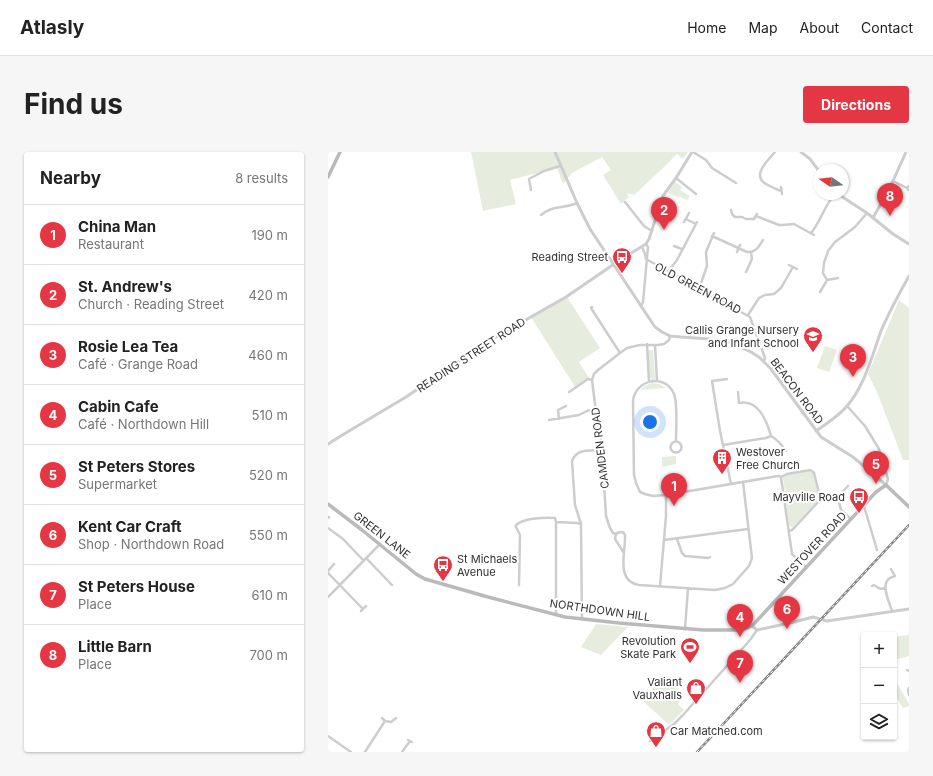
<!DOCTYPE html>
<html lang="en">
<head>
<meta charset="utf-8">
<style>
	:root { --surface:#fff; --page:#f6f6f6; --text:#222; --muted:#767676; --line:#e0e0e0; --accent:#e43643 }
	body { margin:0; font-family:Inter,sans-serif; background:var(--page); color:var(--text) }
	.controls { position:absolute; right:12px; bottom:12px; display:grid; overflow:hidden; border-radius:4px; box-shadow:0 1px 3px #0004 }
	.controls button { width:36px; height:36px; display:grid; place-items:center; padding:0; border:0; border-bottom:1px solid var(--line); background:var(--surface); color:var(--text); font:20px sans-serif }
	.compass { position:absolute; left:485px; top:12px; width:36px; height:36px; border-radius:50%; background:var(--surface); box-shadow:0 1px 3px #0004; rotate:284deg }
	.you { position:absolute; left:322px; top:270px; width:14px; height:14px; margin:-10px; border:3px solid #fff; border-radius:50%; background:#1a73e8; box-shadow:0 0 0 6px #1a73e833 }
	.badge { display:grid; place-items:center; width:26px; height:26px; border-radius:50%; background:var(--accent); color:#fff; font-size:13px; font-weight:700 }
	.pin { position:absolute; translate:-50% -33px; filter:drop-shadow(0 1px 2px #0008) }
	.pin::after { content:''; position:absolute; top:21px; width:14px; height:12px; background:inherit; clip-path:polygon(0 0,100% 0,50% 100%) }
	.list { margin:0; padding:0; list-style:none }
	h2 { display:flex; justify-content:space-between; align-items:center; height:52px; margin:0; padding:0 16px; font-size:17px }
	h2 small { font-size:13px; font-weight:400; color:var(--muted) }
	.list li { display:grid; grid-template-columns:26px 1fr auto; gap:12px; align-items:center; box-sizing:border-box; height:60px; padding:0 16px; border-top:1px solid var(--line) }
	.list b { display:block; font-size:15px; white-space:nowrap }
	.list p { margin:0; font-size:13px; white-space:nowrap; color:var(--muted) }
	.list em { font-size:13px; font-style:normal; color:var(--muted) }
	.icon { flex:none; width:22px; height:22px; fill:none; stroke:currentColor; stroke-width:2; stroke-linecap:round; stroke-linejoin:round }
	.map { position:relative; flex:none; width:581px; height:600px; overflow:hidden; border-radius:4px }
	header { display:flex; align-items:center; gap:24px; box-sizing:border-box; height:56px; padding:0 20px; background:var(--surface); border-bottom:1px solid var(--line) }
	header strong { font-size:19px }
	nav { display:flex; gap:22px; margin-inline-start:auto; font-size:14px }
	.intro { display:flex; align-items:center; justify-content:space-between; box-sizing:border-box; height:96px; padding:0 24px }
	h1 { margin:0; font-size:28px }
	.button { padding:10px 18px; border-radius:4px; background:var(--accent); color:#fff; font-size:14px; font-weight:700 }
	main { display:flex; gap:24px; padding:0 24px }
	aside { flex:1; background:var(--surface); border-radius:4px; box-shadow:0 1px 3px #0004 }
	.map>svg:first-child { display:block }
	.green { fill:#e6eddf }
	.lines { fill:none; stroke-linecap:round; stroke-linejoin:round }
	.minor { stroke:#cdcdcd; stroke-width:2.5 }
	.tertiary { stroke:#cdcdcd; stroke-width:3 }
	.secondary { stroke:#bababa; stroke-width:3.5 }
	.rail-casing { stroke:#858585; stroke-width:2.5 }
	.rail { stroke:#fff; stroke-width:1; stroke-dasharray:3; stroke-linecap:butt }
	.labels { text-anchor:middle; dominant-baseline:central; stroke-width:4; stroke-linejoin:round; paint-order:stroke }
	.poi-label { font-size:11px; fill:#303030; stroke:#fff; text-anchor:end }
	.street-label { font-size:11px; fill:#303030; stroke:#fff }
</style>
</head>
<body>
<header>
<strong>Atlasly</strong>
<nav><a>Home</a><a>Map</a><a>About</a><a>Contact</a></nav>
</header>
<div class="intro"><h1>Find us</h1><a class="button">Directions</a></div>
<main>
<aside>
<h2>Nearby<small>8 results</small></h2>
<ul class="list">
<li><span class="badge">1</span><div><b>China Man</b><p>Restaurant</p></div><em>190 m</em></li>
<li><span class="badge">2</span><div><b>St. Andrew's</b><p>Church · Reading Street</p></div><em>420 m</em></li>
<li><span class="badge">3</span><div><b>Rosie Lea Tea</b><p>Café · Grange Road</p></div><em>460 m</em></li>
<li><span class="badge">4</span><div><b>Cabin Cafe</b><p>Café · Northdown Hill</p></div><em>510 m</em></li>
<li><span class="badge">5</span><div><b>St Peters Stores</b><p>Supermarket</p></div><em>520 m</em></li>
<li><span class="badge">6</span><div><b>Kent Car Craft</b><p>Shop · Northdown Road</p></div><em>550 m</em></li>
<li><span class="badge">7</span><div><b>St Peters House</b><p>Place</p></div><em>610 m</em></li>
<li><span class="badge">8</span><div><b>Little Barn</b><p>Place</p></div><em>700 m</em></li>
</ul>
</aside>
<div class="map">
<svg width="581" height="600" viewBox="0 0 581 600">
	<rect width="100%" height="100%" fill="#fff"/>
	<path class="green" d="M143,0H360L355,7L349,2L333,18L306,43L299,41L301,45L293,52L275,23L283,18L274,5L244,21L235,32L229,16L182,28L188,52L155,59Z
		M347,30L354,35L352,38L362,44L359,48L351,44L350,45L340,41Z
		M239,145L272,196L251,210L261,226L247,235L203,165Z
		M571,148L581,156V308H575L549,240L540,222Z
		M497,194L509,198L501,220L489,216Z
		M320,198H325L327,226L326,228H324L322,226Z
		M324,231L331,232L338,236L312,238L317,234Z
		M348,304V312L334,315V305Z
		M481,319L484,320L486,325L491,347L466,374L463,375L461,373V371L455,325L457,323Z
		M268,472L300,475L273,503L253,495Z
		M581,483V504L566,508V485Z
		M335,524L355,542L350,552L356,558L341,573L314,548Z
		M566,526L581,552V554L575,556L566,542Z"/>
	<g class="lines">
		<path class="minor" d="M365,0L378,8L384,16L408,31
			M447,0C440,8 423,24 438,32C443,35 448,37 453,39
			M348,26L368,42
			M565,29L579,36
			M453,35L454,42
			M203,38L201,27L216,19L232,14
			M580,38L579,36L581,34
			M297,50L316,74L324,79
			M403,58L404,62L407,65H414L418,67H426L429,62
			M213,63C224,53 236,57 249,51
			M428,64L451,73H454L466,72L486,83
			M358,67L368,72
			M356,70L361,61
			M483,81C493,69 496,54 507,42
			M384,84L419,100C428,101 431,94 435,88
			M346,94L354,97
			M314,95L317,102L318,107L422,165L437,206L436,209
			M409,100L412,93
			M461,113L469,117
			M340,120L342,117L349,108L369,70
			M418,120L424,107L423,101
			M499,128L495,121L496,111L500,99L507,90L527,75L539,61
			M371,137L379,114L378,100L386,81
			M492,140L498,130L499,128L510,126
			M313,154L315,150L320,95L318,92
			M264,155L263,156L292,201
			M420,163L431,146L437,143L446,142L453,136L465,115
			M319,192L321,230
			M327,193L329,229
			M399,227L384,229L392,279L403,332
			M264,228L269,268L272,278L274,298L278,364L282,376L285,381L288,382L287,387L296,401
			M264,228L266,222L270,218L292,201L299,196L312,193H330L336,192L341,188L342,184
			M241,240L260,227L264,228
			M410,240L411,251C430,247 439,269 443,284C450,288 454,293 458,299
			M519,254L537,274L551,297L560,327L558,333
			M231,267L230,258L238,254
			M221,268L251,263L259,259L267,257
			M348,289C348,278 350,252 346,242C337,220 305,228 305,251L306,323L308,331L312,340L317,342L325,344L338,343L450,324L453,325
			M342.5 295a5.5 5.5 0 1 1 11 0a5.5 5.5 0 1 1-11 0Z
			M395,293L438,286L443,284
			M453,325L459,322L482,318L484,319L486,321L492,345L491,349L467,375L464,378L461,379
			M453,325L464,402L478,415
			M520,334L510,345L513,358L523,367
			M536,354L549,398
			M0,366L1,365
			M228,370L249,371L253,372V374L254,467
			M253,372L247,353L244,309C249,296 262,299 274,298
			M0,376L15,387L35,408
			M288,382C290,380 291,380 295,380L297,383C298,400 287,429 311,433L387,438L397,436L405,432L421,414L424,406L415,330
			M349,387L354,401L357,404L380,406L382,405
			M336,388L420,377
			M38,406L64,433
			M563,417L567,424C564,425 560,427 559,429C554,436 562,452 564,459
			M0,419V421L35,457
			M0,419L6,412
			M191,433L192,383L188,375V373C196,366 217,365 227,366L228,370V463
			M332,434L338,364V343
			M544,434L546,433C552,436 550,438 557,436
			M0,445L52,392
			M33,459L38,454
			M357,477L360,436
			M579,518L581,519
			M581,536L580,538L581,543
			M57,569L63,570L68,566
			M0,584L23,600
			M80,588L84,590
			M322,589L346,572L355,563L422,488L429,478
			M37,600L57,569L54,566
			M74,600L82,589"/>
		<path class="tertiary" d="M227,0L249,51L262,77L327,175L334,180L342,184L353,185L381,187L403,191L423,200L431,205L443,217L493,285L525,305L558,333
			M473,0L482,7L491,19
			M510,42L539,61L565,82L581,92
			M545,66L565,29L578,0
			M488,279C499,271 511,264 519,254C537,233 544,204 553,179C561,160 571,142 581,124
			M0,292L16,282L78,245L159,190L238,145L292,108L318,92L321,87L335,44L348,26L364,0
			M424,474L429,478L466,470L485,465L499,469L581,457"/>
		<path class="secondary" d="M0,25L12,0
			M0,352L34,378L88,422L97,427L160,445L237,465L291,471L375,478H414L424,474L548,340L558,333L581,355"/>
		<g class="rail-casing">
			<path id="rail" d="M369,600L581,373"/>
		</g>
		<use href="#rail" class="rail"/>
	</g>
	<defs>
		<g id="bus-pin" transform="scale(1)"><path d="M0 17L-7.5 6A9.5 9.5 0 1 1 7.5 6Z" fill="#e43643" stroke="#fff"/><path d="M-5-6H5V4H4V6H2V4H-2V6H-4V4H-5ZM-3.5-4V0h7V-4ZM-3.5 1.2v1.5H-2V1.2ZM2 1.2v1.5H3.5V1.2Z" fill="#fff"/></g>
		<g id="school-pin" transform="scale(1)"><path d="M0 17L-7.5 6A9.5 9.5 0 1 1 7.5 6Z" fill="#e43643" stroke="#fff"/><path d="M0-5L7-2L0 1L-7-2ZM-4 1L0 2.5L4 1V4Q0 6-4 4Z" fill="#fff"/></g>
		<g id="building-pin" transform="scale(1)"><path d="M0 17L-7.5 6A9.5 9.5 0 1 1 7.5 6Z" fill="#e43643" stroke="#fff"/><path d="M-4-6H4V6H1V3H-1V6H-4ZM-2.5-4.3h1.7v1.8h-1.7ZM.8-4.3h1.7v1.8H.8ZM-2.5-1h1.7V.8h-1.7ZM.8-1h1.7V.8H.8Z" fill="#fff"/></g>
		<g id="stadium-pin" transform="scale(1)"><path d="M0 17L-7.5 6A9.5 9.5 0 1 1 7.5 6Z" fill="#e43643" stroke="#fff"/><path d="M0-5a6.5 5 0 1 0 0 10a6.5 5 0 1 0 0-10ZM-3.5-1.8h7v3.6h-7Z" fill="#fff"/></g>
		<g id="shop-pin" transform="scale(1)"><path d="M0 17L-7.5 6A9.5 9.5 0 1 1 7.5 6Z" fill="#e43643" stroke="#fff"/><path d="M-5-2.5h2.3a2.7 3.5 0 0 1 5.4 0H5L5.5 6h-11ZM-1.5-2.5h3a1.5 2.3 0 0 0-3 0Z" fill="#fff"/></g>
	</defs>
	<g fill-rule="evenodd">
		<use href="#bus-pin" x="294" y="105"/>
		<use href="#school-pin" x="485" y="184"/>
		<use href="#building-pin" x="394" y="306"/>
		<use href="#bus-pin" x="531" y="345"/>
		<use href="#bus-pin" x="115" y="413"/>
		<use href="#stadium-pin" x="362" y="495"/>
		<use href="#shop-pin" x="368" y="536"/>
		<use href="#shop-pin" x="328" y="579"/>
	</g>
	<g class="labels">
		<g class="poi-label">
			<text x="280" y="105">Reading Street</text>
			<text x="471" y="178">Callis Grange Nursery<tspan x="471" dy="13">and Infant School</tspan></text>
			<text x="408" y="300" text-anchor="start">Westover<tspan x="408" dy="13">Free Church</tspan></text>
			<text x="517" y="345">Mayville Road</text>
			<text x="129" y="407" text-anchor="start">St Michaels<tspan x="129" dy="13">Avenue</tspan></text>
			<text x="348" y="489">Revolution<tspan x="348" dy="13">Skate Park</tspan></text>
			<text x="354" y="530">Valiant<tspan x="354" dy="13">Vauxhalls</tspan></text>
			<text x="342" y="579" text-anchor="start">Car Matched.com</text>
		</g>
		<g class="street-label">
			<text transform="translate(370 136) rotate(28)">OLD GREEN ROAD</text>
			<text transform="translate(143 203) rotate(-33)">READING STREET ROAD</text>
			<text transform="translate(469 239) rotate(53)">BEACON ROAD</text>
			<text transform="translate(272 296) rotate(-97)">CAMDEN ROAD</text>
			<text transform="translate(54 383) rotate(38)">GREEN LANE</text>
			<text transform="translate(484 396) rotate(-47)">WESTOVER ROAD</text>
			<text transform="translate(272 458) rotate(8)">NORTHDOWN HILL</text>
		</g>
	</g>
</svg>
<div class="controls">
<button>+</button>
<button>−</button>
<button><svg class="icon" aria-label="layers" viewBox="0 0 24 24"><path d="M12 4l9 5-9 5-9-5zM3 14l9 5 9-5"/></svg></button>
</div>
<svg class="compass" viewBox="-18 -18 36 36"><path d="M0-13l5 13h-10z" fill="#e53935"/><path d="M0 13l5-13h-10z" fill="#767676"/></svg>
<div class="you"></div>
<div class="pin badge" style="left:346px;top:354px">1</div>
<div class="pin badge" style="left:336px;top:78px">2</div>
<div class="pin badge" style="left:525px;top:225px">3</div>
<div class="pin badge" style="left:412px;top:485px">4</div>
<div class="pin badge" style="left:548px;top:332px">5</div>
<div class="pin badge" style="left:459px;top:477px">6</div>
<div class="pin badge" style="left:412px;top:531px">7</div>
<div class="pin badge" style="left:562px;top:64px">8</div>
</div>
</main>
</body>
</html>
